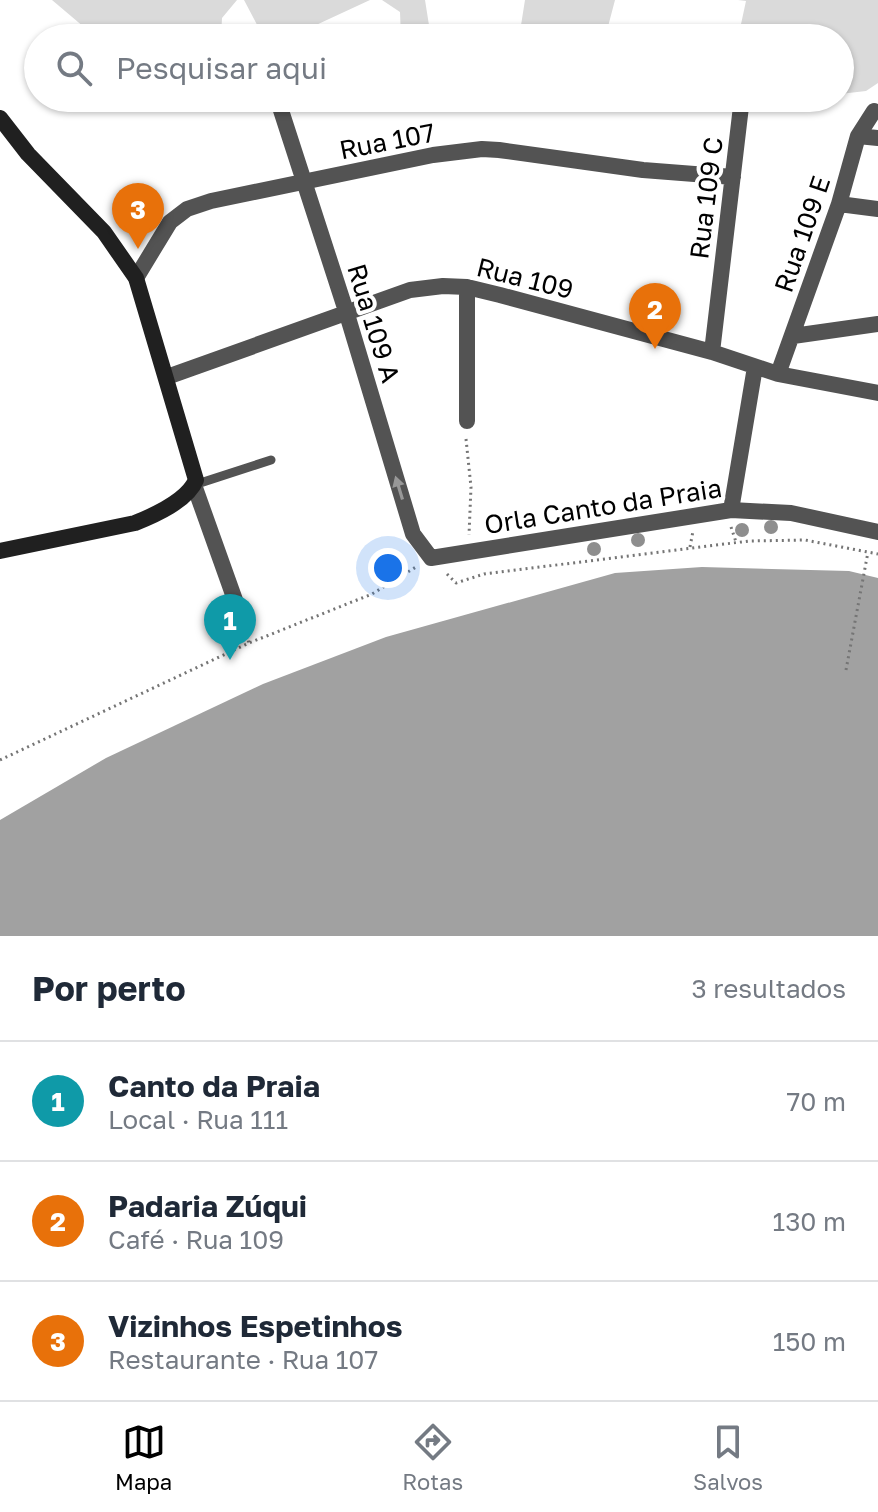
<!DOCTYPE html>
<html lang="pt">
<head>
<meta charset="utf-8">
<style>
	:root { --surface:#fff; --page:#f6f6f7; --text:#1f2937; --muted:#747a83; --line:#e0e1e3; --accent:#000 }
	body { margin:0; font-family:"Golos Text",sans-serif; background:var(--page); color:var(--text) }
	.you { position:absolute; left:388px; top:568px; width:28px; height:28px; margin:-20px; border:6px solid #fff; border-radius:50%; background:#1a73e8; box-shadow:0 0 0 12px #1a73e833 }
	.badge { display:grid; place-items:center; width:52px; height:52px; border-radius:50%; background:var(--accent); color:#fff; font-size:26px; font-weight:700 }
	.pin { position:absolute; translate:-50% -66px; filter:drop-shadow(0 2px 4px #0008) }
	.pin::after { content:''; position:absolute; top:42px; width:28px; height:24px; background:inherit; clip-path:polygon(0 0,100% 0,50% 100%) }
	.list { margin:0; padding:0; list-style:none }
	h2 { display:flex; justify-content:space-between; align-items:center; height:104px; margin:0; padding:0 32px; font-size:34px }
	h2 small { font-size:26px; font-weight:400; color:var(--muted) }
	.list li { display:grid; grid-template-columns:52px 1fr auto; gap:24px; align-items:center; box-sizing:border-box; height:120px; padding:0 32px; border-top:2px solid var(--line) }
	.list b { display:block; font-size:30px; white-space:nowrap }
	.list p { margin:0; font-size:26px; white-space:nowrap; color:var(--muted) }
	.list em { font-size:26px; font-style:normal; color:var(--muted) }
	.icon { flex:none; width:44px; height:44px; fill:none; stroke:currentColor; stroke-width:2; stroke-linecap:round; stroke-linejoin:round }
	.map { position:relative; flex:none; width:878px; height:936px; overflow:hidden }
	.search { position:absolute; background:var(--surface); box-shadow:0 2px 6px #0004; left:24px; right:24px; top:24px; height:88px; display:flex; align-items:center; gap:20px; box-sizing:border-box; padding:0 28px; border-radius:44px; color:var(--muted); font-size:30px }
	.sheet { height:464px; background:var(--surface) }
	nav { display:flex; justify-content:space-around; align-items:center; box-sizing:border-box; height:112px; border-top:2px solid var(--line); background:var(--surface); font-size:22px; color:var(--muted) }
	nav a { display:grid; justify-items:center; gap:4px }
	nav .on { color:var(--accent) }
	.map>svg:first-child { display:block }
	.green { fill:#dadada }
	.water { fill:#a1a1a1 }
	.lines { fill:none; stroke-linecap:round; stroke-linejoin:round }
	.path { stroke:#757575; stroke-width:3; stroke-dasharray:2 4; stroke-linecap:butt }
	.lane { stroke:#535353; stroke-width:9 }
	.street { stroke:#535353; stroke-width:16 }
	.secondary { stroke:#202020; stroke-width:16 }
	.tree { fill:#8e8e8e }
	.oneway { fill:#989898 }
	.labels { text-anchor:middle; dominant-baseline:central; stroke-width:8; stroke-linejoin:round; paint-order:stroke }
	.street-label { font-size:26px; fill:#000; stroke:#fff }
</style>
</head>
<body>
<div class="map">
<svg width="878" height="936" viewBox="0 0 878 936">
	<rect width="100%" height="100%" fill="#fff"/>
	<path class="green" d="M52,0H237L222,18L221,38H93L91,33Z
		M244,0H370L288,38H264Z
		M382,0H425L431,38H401L400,12Z
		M525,0H615L605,38H519Z
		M738,0H878V83L866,91L840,94V38H738L746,1Z
		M121,98H209L195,105L126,108Z"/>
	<path class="water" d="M702,567L849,571L878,578V936H0V820L106,758L263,684L386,637L615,573Z"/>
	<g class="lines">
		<path class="path" d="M466,439L471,487L469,535
			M731,527L736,542
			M690,547L693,531
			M447,574L456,583L484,574L749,541L805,540L878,554
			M245,629L249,643
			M846,670L868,552
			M0,760L249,643L372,594L416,567"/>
		<path class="lane" d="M194,485L271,460"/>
		<path class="street" d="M277,98L346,311L413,534L431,558L731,510L791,513L878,532
			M858,136L878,138
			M839,204L878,209
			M136,278L170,222L187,209L211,201L433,155L482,149L499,150L643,170L733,177
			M467,287V421
			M793,336L878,324
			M712,352L742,98
			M778,374L839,204L858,136L874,111
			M167,377L410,290L443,286L467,287L500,295L712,352L778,374L878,393
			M194,485L240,614
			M731,510L755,367"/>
		<path class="secondary" d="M0,118L28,154L104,232L136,278L196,480C187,501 155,515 135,523L0,551"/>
	</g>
	<g class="tree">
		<circle cx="771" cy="527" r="7"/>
		<circle cx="742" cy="530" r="7"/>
		<circle cx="638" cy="540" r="7"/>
		<circle cx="594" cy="549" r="7"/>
	</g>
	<defs><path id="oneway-solid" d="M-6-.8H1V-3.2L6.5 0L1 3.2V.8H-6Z" transform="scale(2)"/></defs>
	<use class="oneway" href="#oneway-solid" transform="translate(399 488) rotate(-107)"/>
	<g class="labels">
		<g class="street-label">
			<text transform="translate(387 141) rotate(-11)">Rua 107</text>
			<text transform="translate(706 198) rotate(-83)">Rua 109 C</text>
			<text transform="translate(802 234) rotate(-71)">Rua 109 E</text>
			<text transform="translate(525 278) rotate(14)">Rua 109</text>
			<text transform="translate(374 323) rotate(73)">Rua 109 A</text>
			<text transform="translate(603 506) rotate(-9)">Orla Canto da Praia</text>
		</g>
	</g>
</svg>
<div class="you"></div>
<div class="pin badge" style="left:230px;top:660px;background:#0f9aa8">1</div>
<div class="pin badge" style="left:655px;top:349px;background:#e8710a">2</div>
<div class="pin badge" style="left:138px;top:249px;background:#e8710a">3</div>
<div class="search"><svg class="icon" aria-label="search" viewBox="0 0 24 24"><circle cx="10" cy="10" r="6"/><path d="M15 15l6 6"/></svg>Pesquisar aqui</div>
</div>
<section class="sheet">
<h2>Por perto<small>3 resultados</small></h2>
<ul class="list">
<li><span class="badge" style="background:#0f9aa8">1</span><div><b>Canto da Praia</b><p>Local · Rua 111</p></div><em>70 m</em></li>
<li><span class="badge" style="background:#e8710a">2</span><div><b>Padaria Zúqui</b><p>Café · Rua 109</p></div><em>130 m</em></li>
<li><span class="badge" style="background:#e8710a">3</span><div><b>Vizinhos Espetinhos</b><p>Restaurante · Rua 107</p></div><em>150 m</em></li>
</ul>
</section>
<nav>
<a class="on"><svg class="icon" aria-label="map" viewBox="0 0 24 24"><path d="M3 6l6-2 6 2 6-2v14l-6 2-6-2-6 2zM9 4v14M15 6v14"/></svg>Mapa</a>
<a><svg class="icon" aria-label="directions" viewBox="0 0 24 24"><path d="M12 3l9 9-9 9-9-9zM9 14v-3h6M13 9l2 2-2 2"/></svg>Rotas</a>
<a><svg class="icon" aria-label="saved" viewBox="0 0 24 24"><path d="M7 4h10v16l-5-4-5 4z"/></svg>Salvos</a>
</nav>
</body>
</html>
